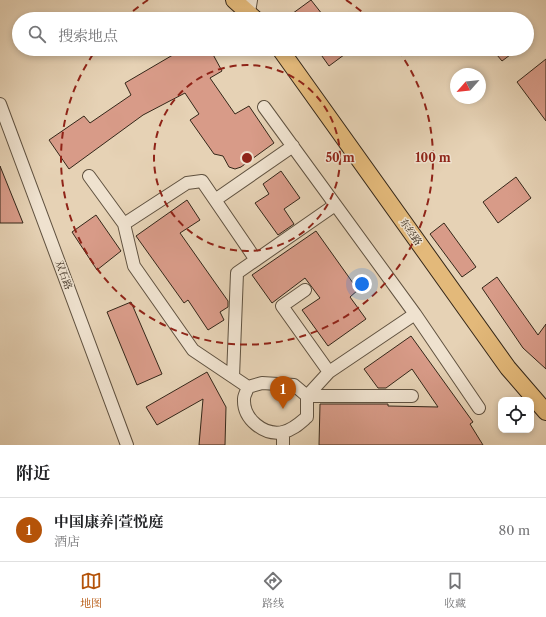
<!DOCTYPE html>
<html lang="zh">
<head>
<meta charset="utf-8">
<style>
	:root { --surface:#fff; --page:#f2f2f2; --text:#202124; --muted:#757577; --line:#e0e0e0; --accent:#b45309 }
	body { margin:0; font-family:"Libre Caslon Text","Noto Serif SC",serif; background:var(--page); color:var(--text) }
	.controls { position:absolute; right:12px; bottom:12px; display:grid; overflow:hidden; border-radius:8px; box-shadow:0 2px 6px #0003 }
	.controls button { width:36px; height:36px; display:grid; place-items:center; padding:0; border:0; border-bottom:1px solid var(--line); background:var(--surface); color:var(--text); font:20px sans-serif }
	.compass { position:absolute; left:450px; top:68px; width:36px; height:36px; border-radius:50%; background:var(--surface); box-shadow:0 2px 6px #0003; rotate:243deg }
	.you { position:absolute; left:362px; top:284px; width:14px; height:14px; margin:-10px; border:3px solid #fff; border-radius:50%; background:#1a73e8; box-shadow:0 0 0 6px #1a73e833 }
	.badge { display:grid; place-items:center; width:26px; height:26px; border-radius:50%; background:var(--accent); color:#fff; font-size:13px; font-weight:700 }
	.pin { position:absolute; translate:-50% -33px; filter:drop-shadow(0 1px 2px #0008) }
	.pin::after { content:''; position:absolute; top:21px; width:14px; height:12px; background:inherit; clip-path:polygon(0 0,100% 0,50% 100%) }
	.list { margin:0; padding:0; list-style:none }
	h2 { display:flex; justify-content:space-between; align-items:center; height:52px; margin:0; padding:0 16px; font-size:17px }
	h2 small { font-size:13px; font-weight:400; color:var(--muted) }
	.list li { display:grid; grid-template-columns:26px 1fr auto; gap:12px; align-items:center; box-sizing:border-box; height:64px; padding:0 16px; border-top:1px solid var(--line) }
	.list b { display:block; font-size:15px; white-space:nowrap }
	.list p { margin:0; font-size:13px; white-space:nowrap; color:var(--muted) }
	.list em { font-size:13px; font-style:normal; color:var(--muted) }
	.icon { flex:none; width:22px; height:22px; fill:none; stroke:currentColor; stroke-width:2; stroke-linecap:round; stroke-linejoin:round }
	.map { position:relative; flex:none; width:546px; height:445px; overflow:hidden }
	.search { position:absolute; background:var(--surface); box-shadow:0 2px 6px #0003; left:12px; right:12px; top:12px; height:44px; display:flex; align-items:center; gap:10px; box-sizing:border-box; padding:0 14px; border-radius:22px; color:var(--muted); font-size:15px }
	.sheet { height:116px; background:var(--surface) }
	nav { display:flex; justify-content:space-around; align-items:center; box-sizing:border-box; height:56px; border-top:1px solid var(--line); background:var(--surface); font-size:11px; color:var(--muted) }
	nav a { display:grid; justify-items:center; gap:2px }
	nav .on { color:var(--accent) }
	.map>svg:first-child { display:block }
	.building { fill:#d89b88; stroke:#342719 }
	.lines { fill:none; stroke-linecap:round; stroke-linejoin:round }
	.minor-casing { stroke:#605240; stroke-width:14 }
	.major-casing { stroke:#342719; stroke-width:18 }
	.minor { stroke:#efe2cf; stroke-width:12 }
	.major { stroke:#e3b97a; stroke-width:16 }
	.ring { fill:none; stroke:#8f2418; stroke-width:2; stroke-dasharray:7 5 }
	.labels { text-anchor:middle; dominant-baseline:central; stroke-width:3; stroke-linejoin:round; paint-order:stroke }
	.street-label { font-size:10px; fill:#342719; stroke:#efe2cf }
	.centre { fill:#8f2418; stroke:#efe2cf; stroke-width:2 }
	.ring-label { font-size:12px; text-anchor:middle; font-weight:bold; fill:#8f2418; stroke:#efe2cf; stroke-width:3; stroke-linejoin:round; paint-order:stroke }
</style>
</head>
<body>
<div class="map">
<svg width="546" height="445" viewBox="0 0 546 445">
	<rect width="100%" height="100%" fill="#e6d2b5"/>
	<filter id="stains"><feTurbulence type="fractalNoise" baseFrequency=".005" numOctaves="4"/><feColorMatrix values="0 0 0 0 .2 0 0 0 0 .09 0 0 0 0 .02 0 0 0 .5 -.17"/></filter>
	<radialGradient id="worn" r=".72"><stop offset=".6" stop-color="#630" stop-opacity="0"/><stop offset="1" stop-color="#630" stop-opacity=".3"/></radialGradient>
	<path class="building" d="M311,0L326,19H285Z
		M183,49H210L222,71L210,78L235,114L249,106L274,143L241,167L235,169L229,167L223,156L214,154L190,120L199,114L185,93L143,115L69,169L49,140L84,116L90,123L131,95L125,83Z
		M317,49H352L329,66Z
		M492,49H518L502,61Z
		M546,59V121L517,82Z
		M0,166L23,223H0Z
		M281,171L300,198L284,209L294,224L278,235L255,203L269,194L263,184Z
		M516,177L531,198L498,223L483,202Z
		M187,200L200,220L180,233L228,301V307L220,312L224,320L208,330L188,300L184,303L136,236Z
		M96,215L121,251L97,270L72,232Z
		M444,223L476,267L462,277L430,234Z
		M316,231L358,290L350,297L366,319L328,346L302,310L320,298L305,278L272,303L252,275Z
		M497,277L538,335L546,324V369L523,348L482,288Z
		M131,302L162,374L137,385L107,312Z
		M411,336L473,422L470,424L483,445H319L320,404H388V406L438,407L412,369L386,388H378L364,369Z
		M207,372L226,407L225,445H199L203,399L157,425L146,407Z"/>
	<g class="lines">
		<g class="minor-casing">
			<path id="minor" d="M249,12L251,0
				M0,104L127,445
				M264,107L415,314L479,408
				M89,176L124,224L134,266L193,350L248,387
				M215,200L293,146
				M124,224L187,183L202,181L256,260
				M305,290L282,306L329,372
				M233,377L237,273L335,205
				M262,383L294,385L307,396V417C300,423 293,430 283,432C264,436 243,419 244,399C244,395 247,391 248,387Z
				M307,396L329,372L415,314
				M307,396H412
				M283,445V432"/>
		</g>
		<g class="major-casing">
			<path id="major" d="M234,0L255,19
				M280,49L508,368L546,412"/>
		</g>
		<use href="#minor" class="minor"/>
		<use href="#major" class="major"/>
	</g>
	<g class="ring">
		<circle cx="247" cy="158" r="93"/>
		<path d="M124 19A186 186 0 0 1 148 0M346 0A186 186 0 0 1 370 19M398 50A186 186 0 1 1 96 50"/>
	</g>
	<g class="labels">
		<g class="street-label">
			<text transform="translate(411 232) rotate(55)">东经路</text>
			<text transform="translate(64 275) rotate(70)">双石路</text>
		</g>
	</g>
	<circle cx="247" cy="158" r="6" class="centre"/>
	<g class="ring-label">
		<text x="340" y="162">50 m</text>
		<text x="433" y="162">100 m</text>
	</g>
	<rect width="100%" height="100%" filter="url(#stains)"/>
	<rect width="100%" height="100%" fill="url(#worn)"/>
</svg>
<div class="controls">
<button><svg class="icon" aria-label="locate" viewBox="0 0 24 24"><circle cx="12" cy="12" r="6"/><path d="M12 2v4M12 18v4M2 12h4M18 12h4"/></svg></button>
</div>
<svg class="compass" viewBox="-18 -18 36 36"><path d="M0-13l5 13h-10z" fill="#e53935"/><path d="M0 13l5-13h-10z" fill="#757577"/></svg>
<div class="you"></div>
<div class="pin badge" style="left:283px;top:409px">1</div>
<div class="search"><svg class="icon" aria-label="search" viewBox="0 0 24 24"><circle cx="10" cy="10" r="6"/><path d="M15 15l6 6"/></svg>搜索地点</div>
</div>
<section class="sheet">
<h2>附近<small></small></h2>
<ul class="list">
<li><span class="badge">1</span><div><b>中国康养|萱悦庭</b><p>酒店</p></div><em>80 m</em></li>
</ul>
</section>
<nav>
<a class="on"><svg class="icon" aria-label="map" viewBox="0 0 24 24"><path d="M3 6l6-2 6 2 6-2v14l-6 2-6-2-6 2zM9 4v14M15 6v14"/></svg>地图</a>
<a><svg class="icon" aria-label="directions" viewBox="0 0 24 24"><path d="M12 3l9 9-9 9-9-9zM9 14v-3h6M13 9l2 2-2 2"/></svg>路线</a>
<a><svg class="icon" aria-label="saved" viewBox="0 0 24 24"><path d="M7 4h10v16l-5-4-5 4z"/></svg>收藏</a>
</nav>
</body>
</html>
